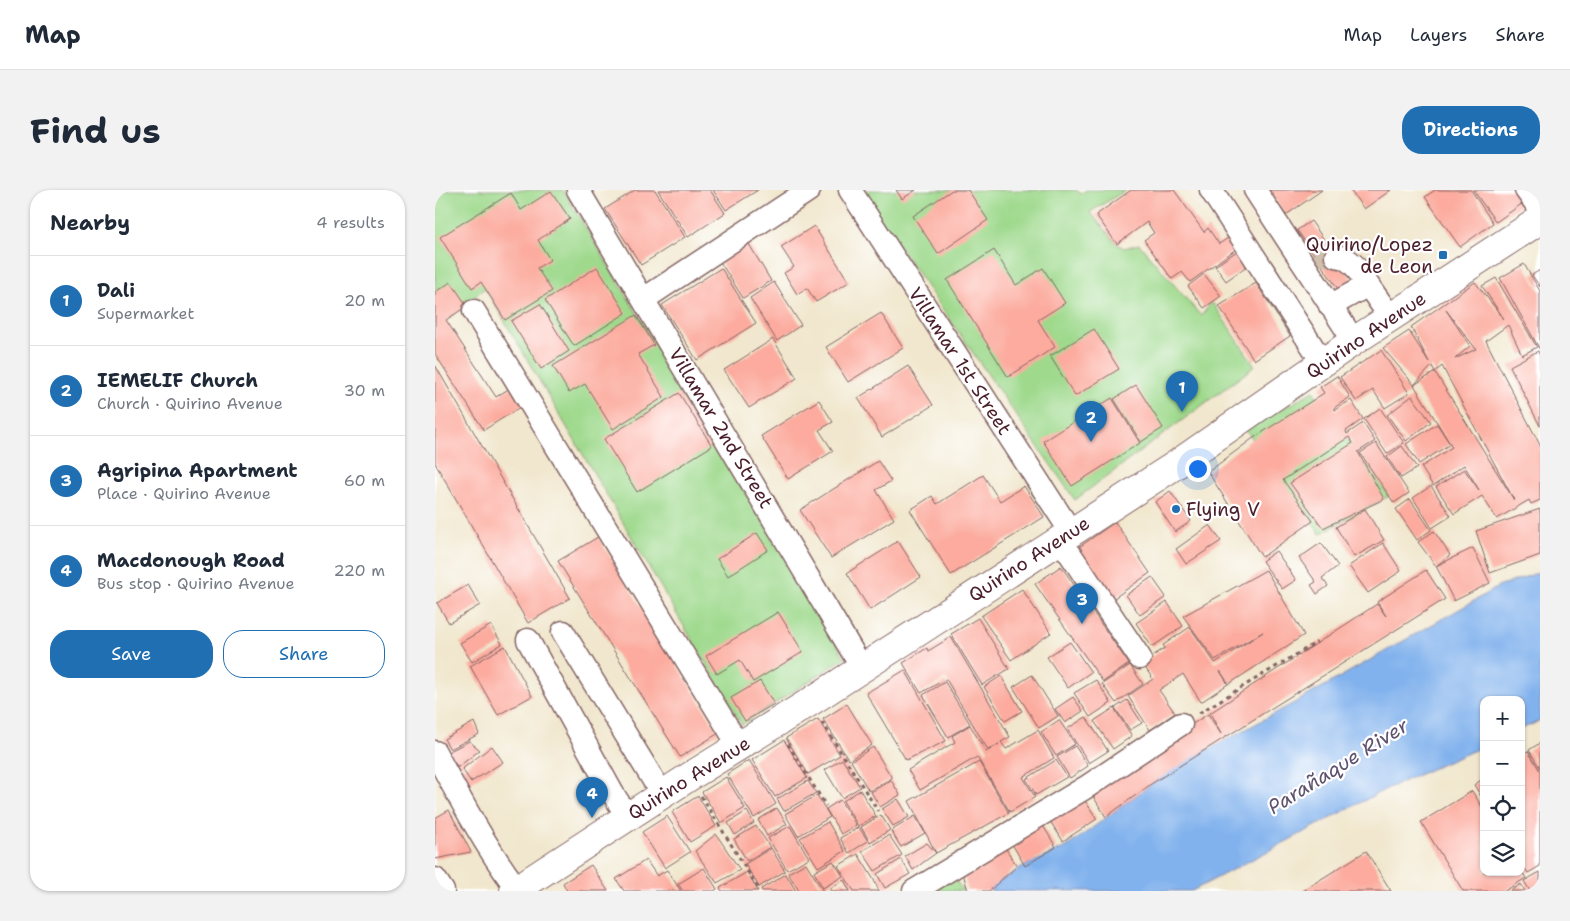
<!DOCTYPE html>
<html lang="en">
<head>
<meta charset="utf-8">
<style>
	:root { --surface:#fff; --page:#f2f2f3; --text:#1f2937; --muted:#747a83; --line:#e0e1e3; --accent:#1f6fb2 }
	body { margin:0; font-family:"Shantell Sans",sans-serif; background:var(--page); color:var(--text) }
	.controls { position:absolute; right:15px; bottom:15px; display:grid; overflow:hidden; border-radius:10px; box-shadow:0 1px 4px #0004 }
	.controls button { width:45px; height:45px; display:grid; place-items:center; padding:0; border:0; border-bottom:1px solid var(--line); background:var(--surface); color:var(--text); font:25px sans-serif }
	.you { position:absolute; left:762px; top:278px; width:18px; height:18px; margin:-12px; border:4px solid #fff; border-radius:50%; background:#1a73e8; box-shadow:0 0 0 8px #1a73e833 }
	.badge { display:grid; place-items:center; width:32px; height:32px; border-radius:50%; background:var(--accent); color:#fff; font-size:16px; font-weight:700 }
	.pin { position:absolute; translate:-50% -41px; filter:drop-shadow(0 1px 2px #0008) }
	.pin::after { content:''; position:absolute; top:26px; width:18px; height:15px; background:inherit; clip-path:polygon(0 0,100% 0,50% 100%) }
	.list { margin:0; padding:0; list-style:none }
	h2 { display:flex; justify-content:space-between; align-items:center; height:65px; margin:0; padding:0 20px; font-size:21px }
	h2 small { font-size:16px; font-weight:400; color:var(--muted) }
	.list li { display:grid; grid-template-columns:32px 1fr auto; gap:15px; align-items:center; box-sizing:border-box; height:90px; padding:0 20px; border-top:1px solid var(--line) }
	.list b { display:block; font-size:19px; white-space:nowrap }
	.list p { margin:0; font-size:16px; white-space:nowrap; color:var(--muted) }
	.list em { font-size:16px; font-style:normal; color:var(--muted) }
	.actions { display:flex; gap:10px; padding:15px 20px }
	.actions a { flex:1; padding:11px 0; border:1px solid var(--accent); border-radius:20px; text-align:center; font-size:18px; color:var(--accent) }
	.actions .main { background:var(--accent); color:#fff }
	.icon { flex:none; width:28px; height:28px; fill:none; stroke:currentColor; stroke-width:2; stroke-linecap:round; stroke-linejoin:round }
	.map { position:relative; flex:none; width:1105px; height:701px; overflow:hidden; border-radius:20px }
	header { display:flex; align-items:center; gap:30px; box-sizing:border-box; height:70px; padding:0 25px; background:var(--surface); border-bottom:1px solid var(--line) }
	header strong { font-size:24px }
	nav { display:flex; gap:28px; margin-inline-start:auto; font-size:18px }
	.intro { display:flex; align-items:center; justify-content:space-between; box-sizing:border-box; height:120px; padding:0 30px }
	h1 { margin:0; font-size:35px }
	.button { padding:12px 22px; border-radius:20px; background:var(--accent); color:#fff; font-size:18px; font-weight:700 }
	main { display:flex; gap:30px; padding:0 30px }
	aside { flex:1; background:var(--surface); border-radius:20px; box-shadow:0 1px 4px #0004 }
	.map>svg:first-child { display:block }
	.green { fill:#9ed98c; stroke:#747c5c }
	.water { fill:#82b2ed; stroke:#66688c }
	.building { fill:#fcab9e; fill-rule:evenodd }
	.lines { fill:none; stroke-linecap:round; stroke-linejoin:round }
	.minor-tunnel { stroke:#d0bfad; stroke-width:22; stroke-dasharray:22 11; stroke-linecap:butt }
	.minor-casing { stroke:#846564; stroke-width:25 }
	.major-casing { stroke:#846564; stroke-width:30 }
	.path { stroke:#846564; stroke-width:3; stroke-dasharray:4 4; stroke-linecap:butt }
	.minor { stroke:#fff; stroke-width:22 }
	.major { stroke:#fff; stroke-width:28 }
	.poi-dot { fill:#1f6fb2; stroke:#fff; stroke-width:2 }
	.labels { text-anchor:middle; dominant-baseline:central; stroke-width:4.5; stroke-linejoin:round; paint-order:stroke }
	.poi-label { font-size:19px; fill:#4a1f2b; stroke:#fff; text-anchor:end }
	.street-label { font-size:19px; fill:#4a1f2b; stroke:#fff }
	.water-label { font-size:20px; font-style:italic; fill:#5e526f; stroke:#fff }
</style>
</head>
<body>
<header>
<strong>Map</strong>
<nav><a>Map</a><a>Layers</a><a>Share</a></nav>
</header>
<div class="intro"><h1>Find us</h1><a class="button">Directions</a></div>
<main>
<aside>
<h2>Nearby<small>4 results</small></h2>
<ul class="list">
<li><span class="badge">1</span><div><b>Dali</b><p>Supermarket</p></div><em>20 m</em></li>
<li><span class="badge">2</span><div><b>IEMELIF Church</b><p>Church · Quirino Avenue</p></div><em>30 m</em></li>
<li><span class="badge">3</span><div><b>Agripina Apartment</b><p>Place · Quirino Avenue</p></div><em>60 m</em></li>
<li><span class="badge">4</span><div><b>Macdonough Road</b><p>Bus stop · Quirino Avenue</p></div><em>220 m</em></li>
</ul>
<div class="actions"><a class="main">Save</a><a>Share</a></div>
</aside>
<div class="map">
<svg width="1105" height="701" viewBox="0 0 1105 701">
	<rect width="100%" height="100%" fill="#fff"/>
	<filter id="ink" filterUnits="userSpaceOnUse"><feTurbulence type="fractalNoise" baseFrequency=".02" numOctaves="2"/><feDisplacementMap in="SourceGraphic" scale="10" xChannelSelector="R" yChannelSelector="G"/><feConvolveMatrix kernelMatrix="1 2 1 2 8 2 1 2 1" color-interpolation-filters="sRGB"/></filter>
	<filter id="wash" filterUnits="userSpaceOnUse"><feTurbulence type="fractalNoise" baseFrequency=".0096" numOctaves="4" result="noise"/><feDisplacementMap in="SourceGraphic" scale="20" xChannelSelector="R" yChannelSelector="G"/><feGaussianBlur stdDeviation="1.12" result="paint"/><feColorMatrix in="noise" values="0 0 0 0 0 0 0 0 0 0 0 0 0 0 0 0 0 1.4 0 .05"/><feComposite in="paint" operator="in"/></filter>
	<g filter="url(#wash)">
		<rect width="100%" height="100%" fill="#f1e7ce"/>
		<path class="green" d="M0,0H128L410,468L307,535L50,98L16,127L0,134Z
			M425,0H642L645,4L651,0H691L655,22L682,54L689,58L704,54L766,126L777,112L820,176L640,310Z
			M878,201L954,306L885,344L811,240Z
			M514,681L528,701H486Z"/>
		<path class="water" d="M1105,382V531L1086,539V510H1049V556L953,598L757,701H554L560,694L590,676L633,656L746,572L780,556L870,507L1065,396Z"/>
		<g id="blocks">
			<path class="building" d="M200,0H220L250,47L206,75L170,19Z
				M223,0H275L290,23L253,47Z
				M278,0H323L291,20Z
				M461,0H481L467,9Z
				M517,0H533L553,30L503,64L478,26Z
				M696,0H739L769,42L773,38L784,54L796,46L804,57L755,92L747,82L737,89L709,50L719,43L712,32L682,54L661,25Z
				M833,0H887L851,25Z
				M915,0H956L929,19Z
				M1000,0H1036L1058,33L1025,57L990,7Z
				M1038,0H1079L1088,13L1061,32Z
				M116,1L135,29L103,50L115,70L102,78L117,101L70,130L46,92L37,98L5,47L76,3L86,20Z
				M876,31L920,94L906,103L862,40Z
				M379,36L414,92L381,112L372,98L362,104L349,83L359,77L346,57Z
				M311,49L336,91L308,108L282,67Z
				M805,59L816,73L791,91L780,76Z
				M559,60L581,95L608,78L630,113L603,130L620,157L573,187L512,90Z
				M1089,74L1105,101V160L1065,88Z
				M162,77L191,123L139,156L110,110Z
				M286,78L321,133L262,170L227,115Z
				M1105,80V97L1097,85Z
				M769,84L786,106L769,118L753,96Z
				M1061,88L1102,157L1087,165L1073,135L1051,151L1105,255V310L1096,314L1094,310L1062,329L1047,306L1019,324L1001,297L1029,279L1044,300L1029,275L998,296L986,277L1017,257L979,195L948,158L974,141L994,172L976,137L1040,92L1069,129L1047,96ZM1011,120L1041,159L1020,169L1035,156ZM997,176L1000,182L1007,176L1079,310L1000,182L979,195Z
				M16,92L32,116L11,130L61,207L78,196L90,214L49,240L0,164V102Z
				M339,92L366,135L342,151L315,108Z
				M821,93L855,146L819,170L784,116Z
				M105,114L134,161L106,179L76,131Z
				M446,123L468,158L413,192L391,157Z
				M201,125L219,155L203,164L229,207L178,239L150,194L134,203L118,176Z
				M659,139L684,179L640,206L615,166Z
				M338,149L362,188L314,218L289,180Z
				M946,160L974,203L950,218L938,200L921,211L905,187Z
				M1103,161L1105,166V236L1075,176Z
				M0,175L135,408L93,433L0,273Z
				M473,176L498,215L447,247L423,208Z
				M902,186L915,207L899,218L900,220L916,210L928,229L911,241L912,244L928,233L940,251L923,262L949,309L888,338L855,293L918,253L914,247L848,290L878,331L827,367L773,282L817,249L889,203L885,197Z
				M701,195L728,238L706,252L679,209Z
				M244,203L277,256L202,302L169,249Z
				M977,206L996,232L971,251L952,225Z
				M677,208L705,253L637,296L608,251Z
				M384,210L398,232L384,240L398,261L353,289L326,246Z
				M945,218L969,253L952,264L929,229Z
				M1002,234L1015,254L984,274L971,254Z
				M941,253L974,303L959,313L925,263Z
				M967,256L982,278L966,288L952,267Z
				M443,271L456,291L441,300L459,329L396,368L365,320Z
				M548,285L565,311L589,296L609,327L516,385L475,320L497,306L502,314Z
				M996,296L1016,326L997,338L978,308Z
				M735,301L756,331L740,342L720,312Z
				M975,309L996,340L982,350L961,319Z
				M930,319L949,350L919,367L901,337Z
				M1105,319V365L1055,383L1041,341Z
				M680,332L715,383L672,413L637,362Z
				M775,335L786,351L751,374L741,359Z
				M999,341L1015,365L1001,376L1038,358L1055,393L1019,411L1001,376L983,352Z
				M322,343L333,360L293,386L282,369Z
				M163,347L284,543L245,567L123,371Z
				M463,351L486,387L435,420L412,383Z
				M886,353L903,376L887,388L893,396L882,404L876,395L881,392L864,368Z
				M948,353L966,381L933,403L914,376Z
				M841,361L861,390L847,399L827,371Z
				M626,376L694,474L668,492L600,394Z
				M831,380L869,445L794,494L785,481L793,494L766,512L748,484L724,500L740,523L715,540L693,506L718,489L707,473L730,458L728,455L755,437L780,473L828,442L780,470L748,426Z
				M991,380L1010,409L716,594L671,627L653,598L701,570L773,524L786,544L775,523L942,414L951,426L942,412Z
				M717,387L731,407L705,425L691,405Z
				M33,395L45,415L14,433L2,413Z
				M587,399L616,443L576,470L546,426Z
				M732,412L748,436L717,457L701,433Z
				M343,422L368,462L318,492L305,470L282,484L271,466Z
				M543,428L574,479L547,495L516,444Z
				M56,435L67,454L37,472L25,453Z
				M516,447L575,547L566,552L571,559L603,540L619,568L588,587L600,607L575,622L542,567L485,600L473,580L520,552L517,546L535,535L551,562L564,554L553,560L511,489L486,503L468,473L492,458L493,461Z
				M635,452L656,482L633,498L612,467Z
				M70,456L97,506L63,525L35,476Z
				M695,475L708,494L681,513L667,494Z
				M470,480L511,551L471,570L431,503Z
				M597,485L623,526L604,538L578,497Z
				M566,486L587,521L570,531L549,497Z
				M661,490L676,513L655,527L639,503Z
				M325,491L339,514L310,531L296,508Z
				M510,492L535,534L513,547L488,505Z
				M638,507L648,521L630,533L620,519Z
				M692,510L707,533L695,540L680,518Z
				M412,514L437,555L414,570L388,529Z
				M679,518L697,546L678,559L659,531Z
				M651,527L673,561L654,573L632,539Z
				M383,529L405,565L373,584L351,548Z
				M624,530L640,554L621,566L606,542Z
				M39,532L44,544L15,559L9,549Z
				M349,550L372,588L340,607L317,570Z
				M34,551L45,560L23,577L11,563Z
				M1105,553V578L1094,560Z
				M57,556L68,572L36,592L27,579Z
				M640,556L653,576L635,588L622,567Z
				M438,557L457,588L434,601L416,571Z
				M1093,561L1105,581V676L1093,683L1086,673V565Z
				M407,569L425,597L407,608L390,580Z
				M314,570L341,614L319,628L292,584Z
				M621,570L632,587L601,605L591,589Z
				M544,572L574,623L501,663L474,611Z
				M291,587L310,618L286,633L267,602Z
				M1049,588V611L1039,595Z
				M456,590L465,605L445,617L436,602Z
				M373,591L381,603L349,621L342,609Z
				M425,600L441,626L423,636L408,611Z
				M1037,601L1049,620V682H1087L1091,688L1070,701H1028L986,632Z
				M645,603L662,629L628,651L611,625Z
				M382,605L395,627L363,646L350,624Z
				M263,606L281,636L255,652L237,622Z
				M463,609L474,627L458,636L447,619Z
				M405,610L421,635L406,644L391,619Z
				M342,618L352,634L332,646L323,630Z
				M14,620L36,662L0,669V628Z
				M312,621L319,633L300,645L293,633Z
				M446,625L455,640L435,652L426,637Z
				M232,626L255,662L230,678L207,642Z
				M480,626L490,643L466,657L456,641Z
				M604,629L621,657L590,676L574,649Z
				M393,632L410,661L383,677L365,648Z
				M321,636L335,657L312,671L299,649Z
				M355,636L374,668L352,680L333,648Z
				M424,637L433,651L414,663L405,648Z
				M281,644L305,680L282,693L260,661Z
				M454,645L467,665L440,681L427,661Z
				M566,651L582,676L554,701H533L526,676Z
				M492,653L501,663L478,680L470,666Z
				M336,658L350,681L324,697L310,674Z
				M931,661L956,701H867Z
				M423,664L439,690L444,701H419L403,676Z
				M466,669L475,684L450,698L442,684Z
				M211,670L222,686L232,680L246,701H189L181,689Z
				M398,671L408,686L388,698L379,682Z
				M371,673L388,701H364L353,683Z
				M156,675L173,701H132L128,693Z
				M269,678L282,699L279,701H248L243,694Z
				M312,682L323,701H287L285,698Z
				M1105,682V701H1095L1089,691Z
				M351,684L361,701H327L326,699Z
				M409,690L415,701H396L394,699Z
				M1086,694L1090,701H1075Z"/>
		</g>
	</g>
	<g filter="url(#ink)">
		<use href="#blocks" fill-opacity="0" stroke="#846564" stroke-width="1"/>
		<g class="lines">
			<path class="minor-tunnel" d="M879,64L901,66"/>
			<g class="minor-casing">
				<path id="minor" d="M143,0L427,478
					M415,0L636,342
					M776,0L888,173
					M820,0L919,151
					M1091,0L1105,19
					M901,66L910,68L919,75L956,128
					M209,109L374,0
					M895,116L933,95
					M39,121L304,556
					M625,349L705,468
					M128,442L227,604
					M93,450L178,604L193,627
					M0,562C25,609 50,656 82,699
					M0,689L8,701
					M479,701L653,596L746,534"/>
			</g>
			<g class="major-casing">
				<path id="major" d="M79,701L254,587L375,512L742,274L919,151L1105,30"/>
			</g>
			<path class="path" d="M764,523L882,452
				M387,532L443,621
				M353,554L391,616
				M266,606L325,701"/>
			<use href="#minor" class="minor"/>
			<use href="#major" class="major"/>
		</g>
	</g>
	<g class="poi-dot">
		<rect x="1003" y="60" width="10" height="10" rx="2.5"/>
		<circle cx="741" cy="319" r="5"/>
	</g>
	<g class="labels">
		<g class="poi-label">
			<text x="998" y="54">Quirino/Lopez<tspan x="998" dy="22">de Leon</tspan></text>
			<text x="751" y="319" text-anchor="start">Flying V</text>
		</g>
		<g class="street-label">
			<text transform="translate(931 145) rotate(-34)">Quirino Avenue</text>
			<text transform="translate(525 171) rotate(57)">Villamar 1st Street</text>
			<text transform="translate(286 238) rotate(59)">Villamar 2nd Street</text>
			<text transform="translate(594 369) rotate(-33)">Quirino Avenue</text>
			<text transform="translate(254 588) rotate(-32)">Quirino Avenue</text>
		</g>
		<g class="water-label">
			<text transform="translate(903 576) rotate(-32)">Parañaque River</text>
		</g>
	</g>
</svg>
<div class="controls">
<button>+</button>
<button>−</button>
<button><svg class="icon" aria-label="locate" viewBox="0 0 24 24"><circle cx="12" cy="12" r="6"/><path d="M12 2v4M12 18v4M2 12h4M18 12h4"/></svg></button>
<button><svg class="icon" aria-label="layers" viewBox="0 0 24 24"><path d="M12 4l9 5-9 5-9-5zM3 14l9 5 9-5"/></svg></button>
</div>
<div class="you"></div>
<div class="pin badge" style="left:747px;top:222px">1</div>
<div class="pin badge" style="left:656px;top:252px">2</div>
<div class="pin badge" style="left:647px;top:434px">3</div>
<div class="pin badge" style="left:157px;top:628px">4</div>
</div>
</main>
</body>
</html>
